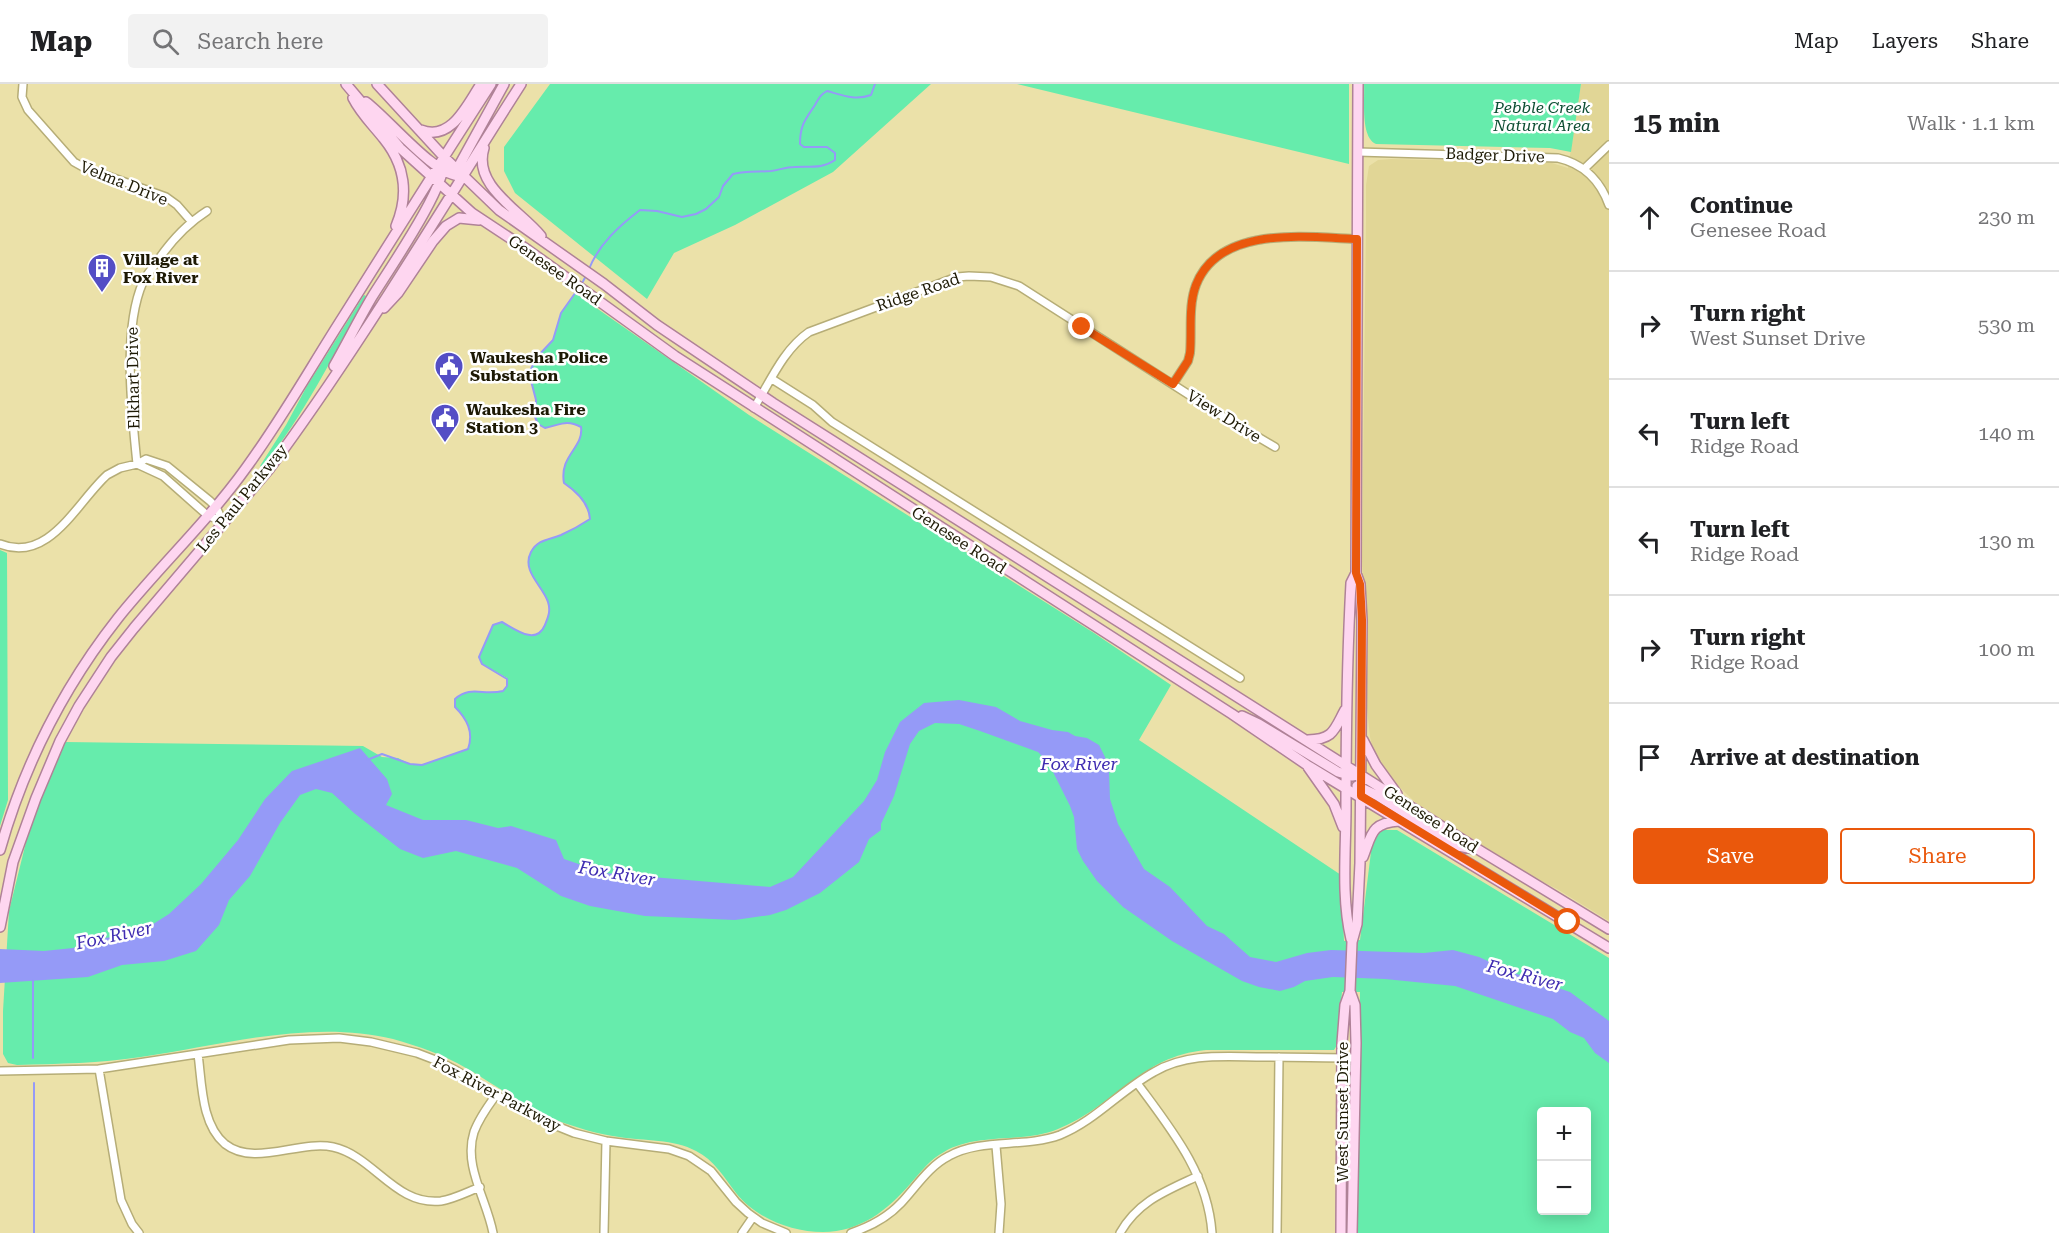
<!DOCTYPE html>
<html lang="en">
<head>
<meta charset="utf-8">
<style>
	:root { --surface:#fff; --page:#f2f2f2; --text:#202124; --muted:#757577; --line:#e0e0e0; --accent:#ea580c }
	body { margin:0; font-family:"Roboto Serif",serif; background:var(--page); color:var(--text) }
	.controls { position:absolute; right:18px; bottom:18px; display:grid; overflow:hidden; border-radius:6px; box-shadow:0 3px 15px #0003 }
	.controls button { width:54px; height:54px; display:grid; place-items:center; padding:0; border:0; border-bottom:2px solid var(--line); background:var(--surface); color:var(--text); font:30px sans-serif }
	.stop { position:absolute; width:18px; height:18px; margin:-14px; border:4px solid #ea580c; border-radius:50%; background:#fff }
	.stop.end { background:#ea580c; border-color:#fff; box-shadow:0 2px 6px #0008 }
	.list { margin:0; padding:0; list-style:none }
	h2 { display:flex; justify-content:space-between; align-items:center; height:78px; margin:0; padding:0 24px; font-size:26px }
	h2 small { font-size:20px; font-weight:400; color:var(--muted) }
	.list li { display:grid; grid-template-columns:39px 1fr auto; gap:18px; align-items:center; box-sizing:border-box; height:108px; padding:0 24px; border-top:2px solid var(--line) }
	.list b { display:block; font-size:22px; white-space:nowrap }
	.list p { margin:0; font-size:20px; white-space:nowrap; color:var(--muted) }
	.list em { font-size:20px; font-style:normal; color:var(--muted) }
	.actions { display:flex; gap:12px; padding:18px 24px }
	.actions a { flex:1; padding:14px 0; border:2px solid var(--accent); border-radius:6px; text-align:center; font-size:21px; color:var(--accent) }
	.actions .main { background:var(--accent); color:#fff }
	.icon { flex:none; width:33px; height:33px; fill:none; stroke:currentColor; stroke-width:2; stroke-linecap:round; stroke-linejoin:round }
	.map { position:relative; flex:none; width:1609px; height:1149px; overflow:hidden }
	header { display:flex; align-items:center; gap:36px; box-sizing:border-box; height:84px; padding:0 30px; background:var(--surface); border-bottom:2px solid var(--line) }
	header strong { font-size:28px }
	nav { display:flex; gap:33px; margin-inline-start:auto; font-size:21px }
	.search { width:420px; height:54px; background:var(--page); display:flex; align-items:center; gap:15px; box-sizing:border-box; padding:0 21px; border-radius:6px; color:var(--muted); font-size:22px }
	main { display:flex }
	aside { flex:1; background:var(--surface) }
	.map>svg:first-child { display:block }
	.built { fill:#e1d696 }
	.green { fill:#66ecac; fill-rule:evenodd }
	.water { fill:#959af7 }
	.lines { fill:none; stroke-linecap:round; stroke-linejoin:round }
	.stream { stroke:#959af7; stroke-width:2 }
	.minor-casing { stroke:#b6ad77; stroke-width:10 }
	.major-casing { stroke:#af8297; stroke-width:12 }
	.minor { stroke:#fff; stroke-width:7 }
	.major { stroke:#fed6f0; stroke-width:9 }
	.route { stroke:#ea580c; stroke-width:8 }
	.labels { text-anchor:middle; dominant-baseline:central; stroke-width:5; stroke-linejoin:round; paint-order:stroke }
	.park-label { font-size:16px; font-style:italic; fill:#0d4e33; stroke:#fff }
	.street-label { font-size:16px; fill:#1d1904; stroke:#fff }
	.poi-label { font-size:16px; font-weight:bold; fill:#1d1904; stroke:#fff; text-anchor:start }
	.water-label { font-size:18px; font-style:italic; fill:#402db2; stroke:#fff }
</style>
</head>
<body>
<header>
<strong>Map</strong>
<div class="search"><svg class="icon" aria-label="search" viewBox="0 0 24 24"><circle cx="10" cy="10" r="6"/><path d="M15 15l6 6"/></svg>Search here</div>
<nav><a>Map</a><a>Layers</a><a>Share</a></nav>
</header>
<main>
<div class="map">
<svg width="1609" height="1149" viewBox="0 0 1609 1149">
	<rect width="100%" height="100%" fill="#ebe1a9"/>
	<path class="built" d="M1581,0H1609V837L1557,805L1537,795L1419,722L1385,689L1375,673L1370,653L1365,605L1362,473L1366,137V101L1369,82L1378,76L1391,75L1552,79L1568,84Z"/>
	<path class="green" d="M550,0H931L833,88L735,141L674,169L647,215L515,109L504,87V63Z
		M1017,0H1349V80Z
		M1364,0H1581L1571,68L1550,64L1376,60C1360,53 1365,15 1364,0Z
		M575,209L749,331L1094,549L1171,601L1139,656L1341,791L1344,857L1360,856L1372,760L1375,750L1382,746H1397L1609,874V1149H1356L1360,908H1342L1337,961L1334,966H1206C1140,972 1114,1023 1058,1045C1022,1060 978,1048 944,1068C930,1075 921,1088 911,1099C888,1126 860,1148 823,1148C791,1148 756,1134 736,1109C724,1093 714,1076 696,1067C674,1055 644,1057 619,1053C598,1050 577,1044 556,1036C524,1023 496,1001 466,984C444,971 418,962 393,955C311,935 223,961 141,973C100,979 59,980 17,981L8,979L3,970V927L9,827L31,738L65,658L363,662L382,673L398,674L410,680L422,681L468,665C474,648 467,635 455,623V615C471,601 483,612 503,607L507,602V594L482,580L479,573L493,541L502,538C515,545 536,562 545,540C548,533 551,527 548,518C543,501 521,487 531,468C538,455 549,456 561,451C572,446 581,441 590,435C589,419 577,408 564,399C559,371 583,365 581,343C566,335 560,341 545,344L538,340L535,333L536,316L529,289L537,273L553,256L561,229ZM1542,1028H1586V1126H1542Z
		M364,211L366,212C334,270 304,332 262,383L260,382L286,341L307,302Z
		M0,466L7,469L8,716L0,742Z"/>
	<path class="water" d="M959,616L996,623L1020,637L1052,646L1068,648L1075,652L1087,654L1099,661L1105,673L1109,687L1110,715L1118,740L1144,785L1170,803L1207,842L1224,850L1250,873L1276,878L1307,869L1331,866L1424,869L1453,866L1479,873L1514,889L1570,908L1609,937V979L1595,969L1584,954L1570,948L1553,935L1455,902L1385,895L1333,893L1305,897L1294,903L1280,907L1259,903L1242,897L1172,857L1123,823L1097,797L1083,777L1077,765L1074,733L1070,722L1048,678L1038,668L980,647L959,640L935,639L919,647L910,660L894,712L881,740V746L869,755L859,778L820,809L786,826L770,831L735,836L645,832L590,822L561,812L517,784L456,767L423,774L400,765L354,729L332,709L316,705L300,711L280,739L250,792L229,816L219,841L196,867L164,877L122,881L88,893L0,899V865L44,867L73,864L105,854L139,849L169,830L201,800L238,756L265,715L292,687L360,664L387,695L392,710L386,721L423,736H466L498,744L511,742L556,756L564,775L605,789L770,803L793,793L864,717L877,696L885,668L900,638L924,619Z"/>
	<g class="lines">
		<path class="stream" d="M589,185C599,160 619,142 640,126L657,127L682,133L696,130L706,125L719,113L723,102L733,90C746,87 758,88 771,87C779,86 786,83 794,83C810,82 822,85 835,76V69L827,63H804L800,60C800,41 805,36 815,21C819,14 820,11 827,7C842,11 855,17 871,11L875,0
			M581,201L587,190
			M367,676L382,670L410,680L422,681L468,665C474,648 467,635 455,623V615C471,601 483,612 503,607L507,602V595L482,580L479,573L493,541L502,538C515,545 536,562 545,541C548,533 551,527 548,518C543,502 521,487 531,468C538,455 549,456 561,451C572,446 581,441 590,435C589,419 577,408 564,399C559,371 584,364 581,343C566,335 560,341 545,344L538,340L535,333L536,316L529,289L537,273L553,256L561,229L578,205
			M33,974V896
			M34,999V1149"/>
		<g class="minor-casing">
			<path id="minor" d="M23,0L22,13L28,26L74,78L83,83L166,113L177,121L191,137
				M1358,68L1558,74C1584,80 1600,96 1609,121
				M1584,85L1609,61
				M772,295L813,321L832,338L1240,594
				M1173,300L1188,277L1190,269C1192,247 1188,222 1196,201C1219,141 1306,153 1357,155
				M754,324C770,298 783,266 809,248L957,193L969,192L991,193L1019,202L1219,330L1275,363
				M137,380C132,329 122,245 143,198C146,191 152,185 156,179C170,158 185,141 207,127
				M137,380L163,392L207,431L223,438
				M0,460C49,480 77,418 107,391L120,384L137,380L146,375L167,382L210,417L216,423L223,438
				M198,970C202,999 201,1040 225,1060C254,1083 299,1056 333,1063C374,1072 395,1122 441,1117C454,1115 467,1108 480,1103
				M99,985L121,1116L132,1140L139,1149
				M0,987L99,985L289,956L339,954L371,958L417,969L438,977L457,987L532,1032L574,1049L606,1057L669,1065L689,1072L711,1087L736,1118L748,1129L762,1139L786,1149
				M1137,999C1171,1045 1208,1090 1212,1149
				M996,1062L1001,1120L999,1149
				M493,1149C487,1116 463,1082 474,1048C479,1034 488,1022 496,1011
				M604,1149L606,1057
				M742,1149L753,1133
				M851,1149C869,1143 887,1134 901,1119C916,1103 929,1082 949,1072C981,1054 1025,1064 1060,1051C1095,1037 1121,1006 1154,988C1188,968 1227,973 1264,973C1295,973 1325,974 1355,974
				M1120,1149C1138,1117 1166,1107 1198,1092
				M1277,1149L1279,973"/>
		</g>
		<g class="major-casing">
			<path id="major" d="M346,0L400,64L472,129L528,166L675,272L1232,630L1307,681L1609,864
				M377,0L444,73L499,126L604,200L657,241L773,319L1479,766L1609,845
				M353,14C361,30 373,41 384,55C405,81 409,111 396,142
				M366,18C389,35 436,94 462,92
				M421,46C451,58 467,21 481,0
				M484,64C472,102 521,127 541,152
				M455,89L504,0
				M384,224L398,209L433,157L446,142L459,134L479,136
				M334,282C347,259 359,235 372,213C388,187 450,98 444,73
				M1242,632L1259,640L1338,688L1352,692L1361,690
				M1308,656C1334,655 1334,646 1345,626
				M1363,656L1376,681L1397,710
				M1308,683L1334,720L1343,743
				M1357,702L1378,712L1454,761L1473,765
				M0,766C24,681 63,604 118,534C159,483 208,437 246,384C282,335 311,283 343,233C392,155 441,77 491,0
				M1363,773C1372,751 1370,739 1399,737
				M0,843L13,778L36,714L60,657L79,622L111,573L134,544L270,384C361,261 439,128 521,0
				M1351,855C1341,813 1346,766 1346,723C1346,648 1347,574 1351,499L1356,489
				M1350,907L1355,921L1356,959L1352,1149
				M1341,1149L1342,959L1345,921L1350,907L1352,858L1357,840L1360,779L1362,536L1360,500L1356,489L1358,0"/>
		</g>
		<use href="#minor" class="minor"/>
		<use href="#major" class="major"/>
	</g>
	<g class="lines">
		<path class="route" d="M1082,243L1173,300L1188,277L1190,269C1192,247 1188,222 1196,201C1219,141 1306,153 1357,155L1356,489L1360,500L1362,536L1361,712L1568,838"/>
	</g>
	<defs>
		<g id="building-pin" transform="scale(1.5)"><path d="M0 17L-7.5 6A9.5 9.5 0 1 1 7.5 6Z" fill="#544ec5" stroke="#fff"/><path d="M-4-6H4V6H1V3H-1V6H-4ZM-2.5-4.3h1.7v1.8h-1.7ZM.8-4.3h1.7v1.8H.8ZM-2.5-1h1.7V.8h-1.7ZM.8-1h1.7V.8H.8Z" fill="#fff"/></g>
		<g id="civic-pin" transform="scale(1.5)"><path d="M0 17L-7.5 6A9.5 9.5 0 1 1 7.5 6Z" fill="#544ec5" stroke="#fff"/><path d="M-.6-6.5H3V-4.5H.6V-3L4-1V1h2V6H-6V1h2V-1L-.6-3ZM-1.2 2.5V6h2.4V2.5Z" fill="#fff"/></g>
	</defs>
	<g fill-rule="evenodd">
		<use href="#building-pin" x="102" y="184"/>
		<use href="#civic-pin" x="449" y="282"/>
		<use href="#civic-pin" x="445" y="334"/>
	</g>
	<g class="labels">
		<g class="park-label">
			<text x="1542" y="23">Pebble Creek<tspan x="1542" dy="18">Natural Area</tspan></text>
		</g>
		<g class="street-label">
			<text transform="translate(1495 71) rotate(2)">Badger Drive</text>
			<text transform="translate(124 99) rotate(22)">Velma Drive</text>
			<text transform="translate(555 186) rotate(35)">Genesee Road</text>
			<text transform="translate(918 208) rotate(-19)">Ridge Road</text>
			<text transform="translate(133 294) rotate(-91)">Elkhart Drive</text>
			<text transform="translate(1224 332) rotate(32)">View Drive</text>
			<text transform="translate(242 414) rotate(-51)">Les Paul Parkway</text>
			<text transform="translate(959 456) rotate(33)">Genesee Road</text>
			<text transform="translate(1431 735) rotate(33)">Genesee Road</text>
			<text transform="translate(497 1010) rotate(28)">Fox River Parkway</text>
			<text transform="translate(1342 1028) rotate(-90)">West Sunset Drive</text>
		</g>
		<g class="poi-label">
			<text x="123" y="175">Village at<tspan x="123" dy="18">Fox River</tspan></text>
			<text x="470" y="273">Waukesha Police<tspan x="470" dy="18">Substation</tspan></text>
			<text x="466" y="325">Waukesha Fire<tspan x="466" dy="18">Station 3</tspan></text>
		</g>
		<g class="water-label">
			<text x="1079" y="679">Fox River</text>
			<text transform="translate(617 789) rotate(10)">Fox River</text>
			<text transform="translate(114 851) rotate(-12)">Fox River</text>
			<text transform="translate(1525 891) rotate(15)">Fox River</text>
		</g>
	</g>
</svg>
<div class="controls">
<button>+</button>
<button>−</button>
</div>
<div class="stop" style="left:1568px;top:838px"></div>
<div class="stop end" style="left:1082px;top:243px"></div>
</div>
<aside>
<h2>15 min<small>Walk · 1.1 km</small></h2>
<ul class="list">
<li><svg class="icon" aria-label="ahead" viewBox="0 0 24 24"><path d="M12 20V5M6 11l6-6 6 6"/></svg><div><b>Continue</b><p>Genesee Road</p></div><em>230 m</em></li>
<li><svg class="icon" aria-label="right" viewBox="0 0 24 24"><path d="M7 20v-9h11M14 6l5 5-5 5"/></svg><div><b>Turn right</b><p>West Sunset Drive</p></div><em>530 m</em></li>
<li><svg class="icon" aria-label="left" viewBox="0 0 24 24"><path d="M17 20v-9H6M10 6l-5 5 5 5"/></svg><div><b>Turn left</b><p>Ridge Road</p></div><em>140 m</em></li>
<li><svg class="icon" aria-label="left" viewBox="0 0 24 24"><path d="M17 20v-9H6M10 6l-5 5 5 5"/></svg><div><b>Turn left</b><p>Ridge Road</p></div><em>130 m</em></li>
<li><svg class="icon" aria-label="right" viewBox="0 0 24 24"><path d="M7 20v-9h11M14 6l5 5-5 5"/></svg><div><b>Turn right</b><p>Ridge Road</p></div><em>100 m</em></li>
<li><svg class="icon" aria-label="arrive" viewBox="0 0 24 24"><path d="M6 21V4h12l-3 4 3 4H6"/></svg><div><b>Arrive at destination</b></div></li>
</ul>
<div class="actions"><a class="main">Save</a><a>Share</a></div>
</aside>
</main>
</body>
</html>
